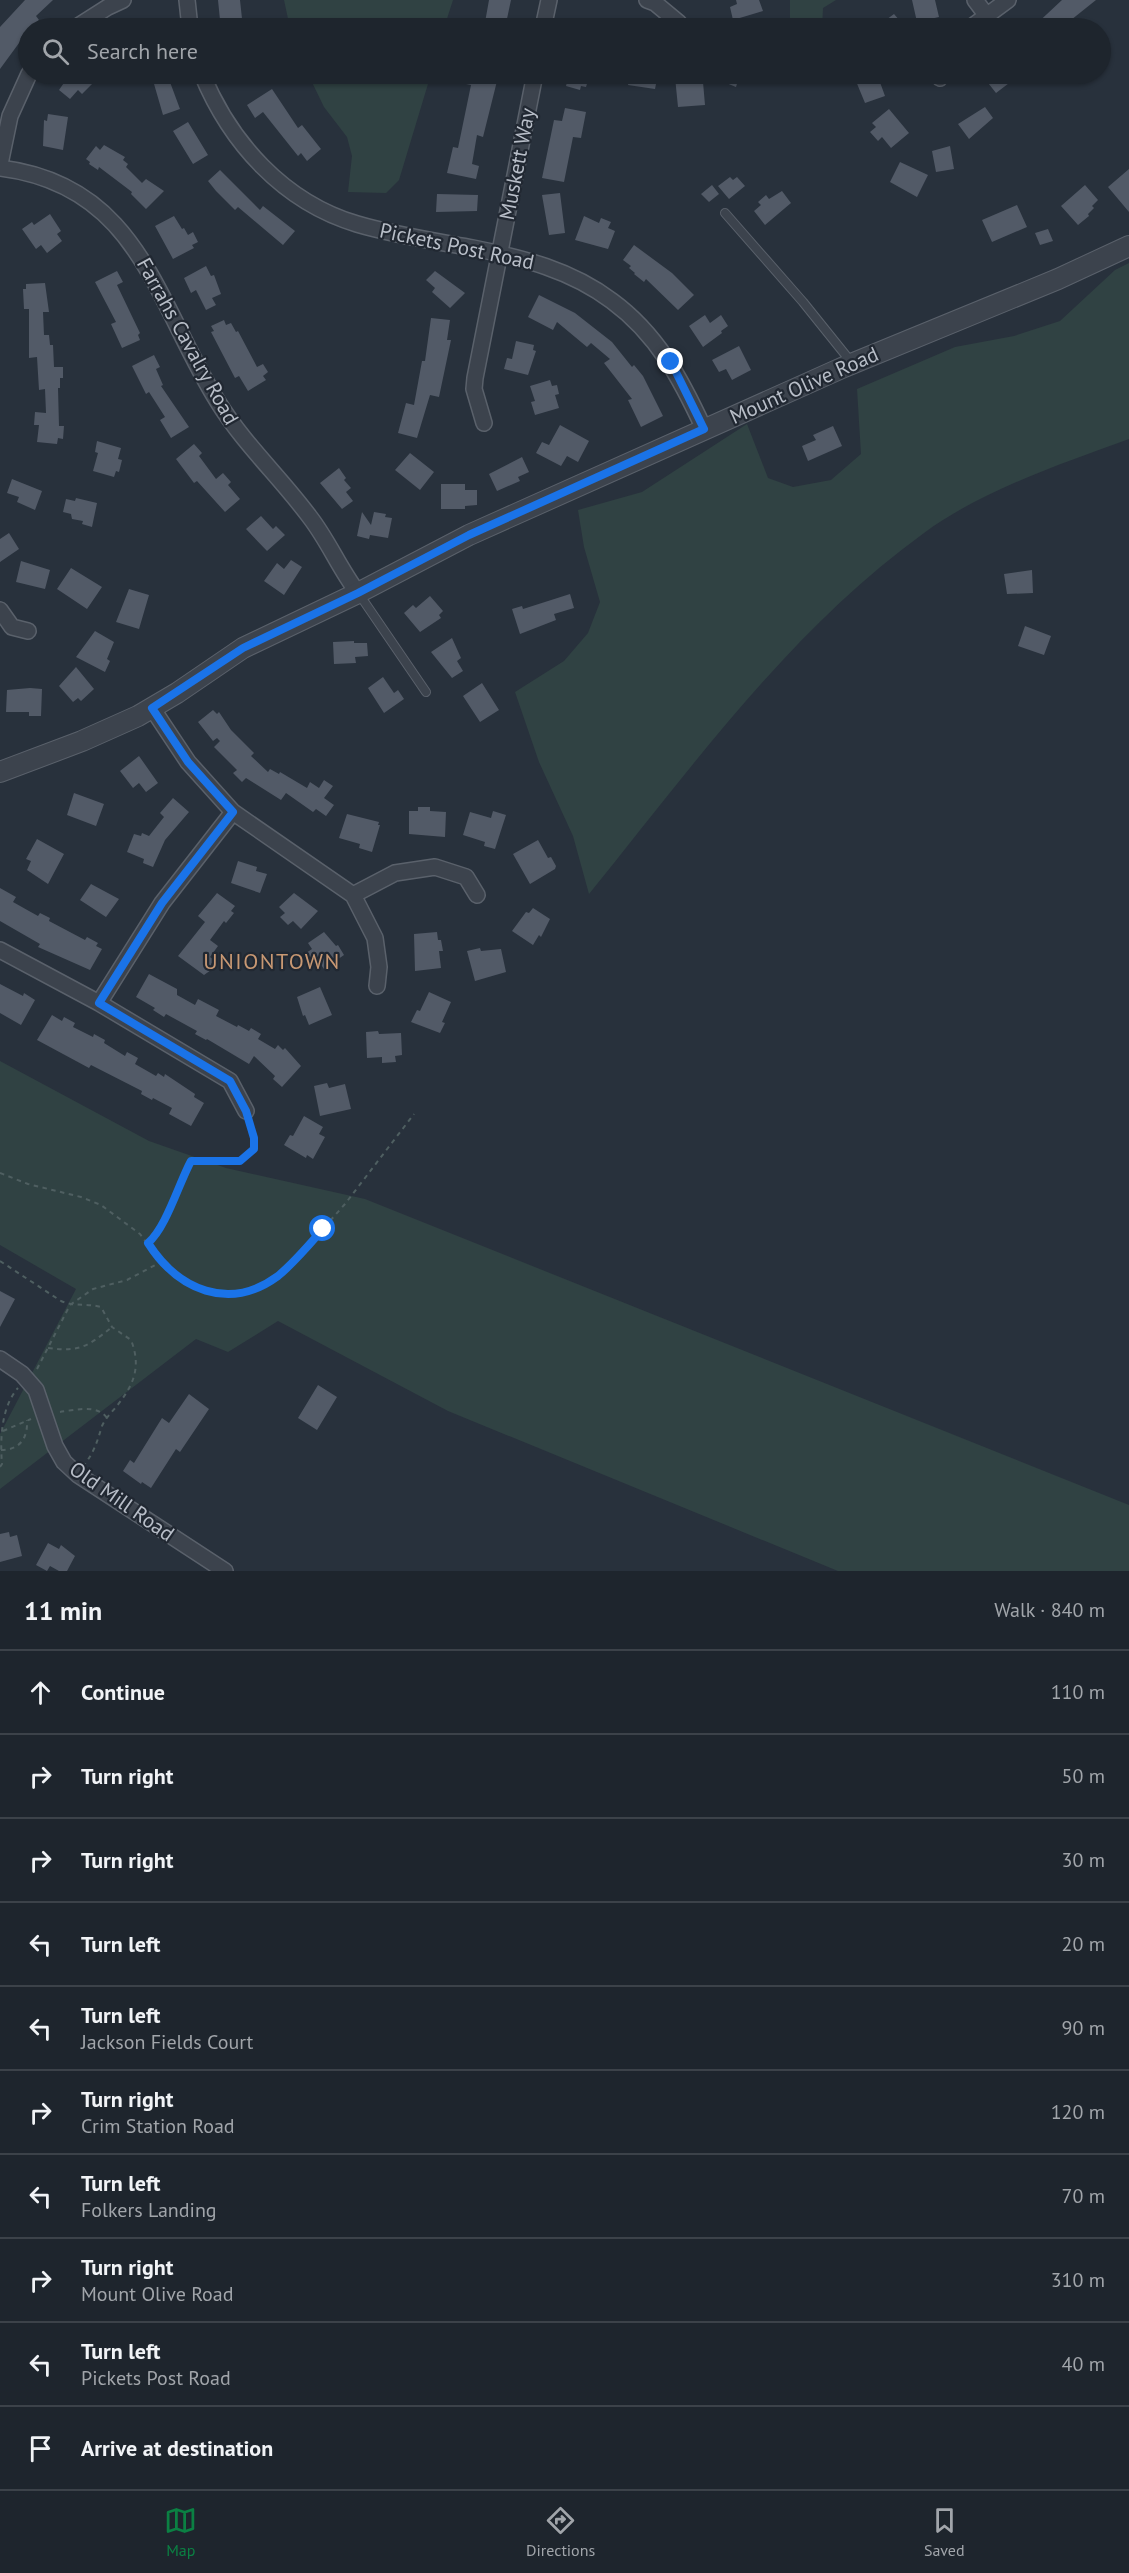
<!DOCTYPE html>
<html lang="en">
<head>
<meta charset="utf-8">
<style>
	:root { --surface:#1e252d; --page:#262d35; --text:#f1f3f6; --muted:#a1a5aa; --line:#3c4249; --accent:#0b8043 }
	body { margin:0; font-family:"PT Sans",sans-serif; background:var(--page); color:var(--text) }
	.stop { position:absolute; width:18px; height:18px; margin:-14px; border:4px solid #1a73e8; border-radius:50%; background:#fff }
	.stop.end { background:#1a73e8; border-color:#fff; box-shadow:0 2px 6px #0008 }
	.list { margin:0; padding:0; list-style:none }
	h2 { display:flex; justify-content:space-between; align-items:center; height:78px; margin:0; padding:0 24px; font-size:26px }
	h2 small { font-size:20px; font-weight:400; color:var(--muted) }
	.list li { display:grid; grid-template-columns:39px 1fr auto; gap:18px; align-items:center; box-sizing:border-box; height:84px; padding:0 24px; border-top:2px solid var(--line) }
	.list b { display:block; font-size:22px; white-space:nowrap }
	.list p { margin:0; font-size:20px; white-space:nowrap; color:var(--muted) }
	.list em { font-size:20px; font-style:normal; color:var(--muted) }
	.icon { flex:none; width:33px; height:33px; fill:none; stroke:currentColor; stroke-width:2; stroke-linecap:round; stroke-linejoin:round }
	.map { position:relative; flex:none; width:1129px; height:1571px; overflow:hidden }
	.search { position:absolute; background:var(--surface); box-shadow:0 2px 4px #0004; left:18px; right:18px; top:18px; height:66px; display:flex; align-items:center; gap:15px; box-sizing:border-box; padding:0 21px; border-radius:33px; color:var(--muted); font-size:22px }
	.sheet { height:918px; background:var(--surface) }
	nav { display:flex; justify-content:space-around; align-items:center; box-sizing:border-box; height:84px; border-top:2px solid var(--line); background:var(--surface); font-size:16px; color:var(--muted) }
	nav a { display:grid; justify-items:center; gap:3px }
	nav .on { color:var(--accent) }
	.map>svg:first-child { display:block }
	.green { fill:#304243 }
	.building { fill:#525a67 }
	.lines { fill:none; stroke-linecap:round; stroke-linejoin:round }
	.service-casing { stroke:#5a616b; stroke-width:10 }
	.minor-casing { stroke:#5a616b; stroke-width:18 }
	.tertiary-casing { stroke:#5a616b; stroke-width:22 }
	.path { stroke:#4f5f61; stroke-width:2; stroke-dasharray:4.5 4.5; stroke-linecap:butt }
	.service { stroke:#3c434d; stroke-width:8 }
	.minor { stroke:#3c434d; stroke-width:15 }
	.tertiary { stroke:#3c434d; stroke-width:20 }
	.route { stroke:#1a73e8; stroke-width:8 }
	.labels { text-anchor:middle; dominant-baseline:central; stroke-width:4.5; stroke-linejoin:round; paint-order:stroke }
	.street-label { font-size:21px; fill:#b8bec8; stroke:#212832 }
	.neighbourhood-label { font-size:22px; letter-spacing:1.5px; fill:#c89873; stroke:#212832 }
</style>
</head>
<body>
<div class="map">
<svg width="1129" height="1571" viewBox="0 0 1129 1571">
	<rect width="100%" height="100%" fill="#28313c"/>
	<path class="green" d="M284,0H453L444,28H290Z
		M790,0H836L823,8L822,28H790Z
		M308,74H431L399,180L386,193L348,192L352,156L347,137L324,107Z
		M1129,263V439C1061,464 982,490 924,533C790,630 692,767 589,894L573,836L539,762L515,692L564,661L588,633L600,602L584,547L578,510L642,492L747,424L768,478L793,487L831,480L861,454L857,389L955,347L1014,336L1060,321L1115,270Z
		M0,1061L149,1141L226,1168L365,1199L1129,1505V1571H838L448,1411L278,1321L228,1352L196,1339L0,1489V1434L76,1289L0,1245Z"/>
	<path class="building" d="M25,0H53L36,16L39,20L21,37L22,39L0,69V27Z
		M218,0H240L243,28H226L225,20H220Z
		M489,0H511L505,28H484Z
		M736,0H759L763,11L733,20L730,7L737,4Z
		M912,0H935L939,17L917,22Z
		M1062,0H1096L1061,28H1032Z
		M894,14L906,28H875Z
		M70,74H91L97,79L82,94L78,90L70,99L59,90Z
		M162,74H167L180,109L163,115L152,77Z
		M468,74H491V75L498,77L483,137L477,135L472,164L479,166L476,179L447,173L453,147L458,148L471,85L466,84Z
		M569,74H590L586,87L581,86L580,90L566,86Z
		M630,74H658L655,89L628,85Z
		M704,74H740L736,87Z
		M853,74H877L885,96L865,103Z
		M981,74H1021L996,93Z
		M689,76L690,83L703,82L705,105L678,107L675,77Z
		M272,89L298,128L302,125L321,149L307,161L301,153L298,156L263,112L255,118L247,105Z
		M985,107L993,118L969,139L958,124Z
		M565,108L586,112L581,138L573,137L564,182L542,178L554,120L562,121Z
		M889,109L909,133L891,148L882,137L878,141L870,132L876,127L872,123Z
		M48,114L68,117L63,150L43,146L44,120L47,121Z
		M188,122L208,155L193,164L173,131Z
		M104,145L125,157L123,160L128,164L126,167L142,183L146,179L164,191L146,209L131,194L132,192L99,167L98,170L89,164L90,162L86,159L96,146L100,150Z
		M950,146L954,169L936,172L932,151Z
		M900,162L928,175L917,197L890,182Z
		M1129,169V212L1108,187Z
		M220,170L260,210L263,206L295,231L283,245L238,207L235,210L216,191L208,181Z
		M730,177L733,180L737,177L745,186L729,199L718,186Z
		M712,185L719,194L709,202L701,194Z
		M1085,185L1098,200L1092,206L1094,208L1088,214L1089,216L1078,225L1061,206Z
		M782,191L791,203L765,225L754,211L761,205L758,202L766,195L769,199Z
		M560,193L565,233L549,235L542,195Z
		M437,194L478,195L477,211L436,212Z
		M1017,205L1027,227L992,242L982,220Z
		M50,214L61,231L57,234L62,241L47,253L41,245L36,249L22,229L32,222L34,225Z
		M174,216L182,229L184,228L188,235L193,232L198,242L192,245L194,248L173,259L155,226Z
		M584,216L599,223L601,218L611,222L608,228L615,231L608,249L575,240Z
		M1048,229L1053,241L1040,245L1035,233Z
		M634,245L672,273L694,295L678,310L646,279L644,282L634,274L635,273L629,268L631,266L623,260Z
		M206,266L211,276L214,275L221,294L212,298L216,305L206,310L196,290L191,293L184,278Z
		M117,271L123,282L117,285L140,333L138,335L140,340L122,348L111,324L116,322L95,282Z
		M435,271L465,293L450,308L432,292L435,288L426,280Z
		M45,283L49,312H43L44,335H49L50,345H53L54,367H63V378H60V388H58L59,426H64L63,439L58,438L57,444L37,442L39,425H34L35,412L46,413L45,389L39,390L37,357L29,358V309H24L23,289H26V284Z
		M539,295L575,313L612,342L632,367L634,365L643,376L663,416L641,427L628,400L632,399L604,363L610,359L591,343L587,347L557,322L553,330L528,317Z
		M705,315L710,323L721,315L728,326L721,331L722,333L703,347L689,326Z
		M431,318L450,320L447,340H451L439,397L430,395L417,438L398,433L406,403L414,405L422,361H425Z
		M224,320L226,325L231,323L236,332L238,331L257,367L263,364L268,372L263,376L266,380L248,391L239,376L235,378L211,332L214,331L211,326Z
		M516,341L534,345L533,350L536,351L528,375L504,369L507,358L512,359Z
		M739,346L751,370L732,380L726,369L719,372L712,360Z
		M154,355L160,367L156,369L163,385L161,386L189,427L171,438L160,420L165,417L149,392L146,394L132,366Z
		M550,380L552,386L557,385L559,394L555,395L559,408L535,415L531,402L535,401L530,386Z
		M560,425L589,441L578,462L567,456L561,466L536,453L542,442L549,445Z
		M833,426L842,446L808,461L802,446L816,440L813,435Z
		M97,441L121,448L118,459L122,460L119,472L116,471L114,477L93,471L98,453L95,452Z
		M194,444L202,453L199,456L216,479L223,473L231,482L228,485L240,499L225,512L197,481L194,483L176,459Z
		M410,453L434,472L420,490L395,470Z
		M522,457L529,472L518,477L520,481L497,491L489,474Z
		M339,468L346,478L344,480L351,488L346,492L353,501L342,509L320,483Z
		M12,479L42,491L35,510L17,502L19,497L7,493Z
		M441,484H465V490H477V505L465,506V509H441Z
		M76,498L97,503L92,527L82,524L83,521L72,519L71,514L63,512L66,499L75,501Z
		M362,512L371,525L374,512L386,514L385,517L392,518L388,538L370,535L369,539L357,536Z
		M261,516L273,529L276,526L285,535L267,551L246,529Z
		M9,533L19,549L0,562V539Z
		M291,560L302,567L284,595L264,581L277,563L284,569Z
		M21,561L50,570L45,589L16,582Z
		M71,568L102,587L87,609L57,589Z
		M1032,570L1033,593L1007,594L1004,574Z
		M129,589L149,595L139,629L116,622Z
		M570,594L574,608L554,614L556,620L520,634L512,609L522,606L523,609Z
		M430,596L443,611L439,615L441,618L420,632L404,613L413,605L416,608Z
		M1025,626L1051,636L1044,655L1018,646Z
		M95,631L114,642L107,659L110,661L105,672L76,657Z
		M452,638L461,658L457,661L463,671L452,678L431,652Z
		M354,641V643H367L368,656L355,657L356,663L334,664L333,642Z
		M76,667L94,689L81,701L78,698L73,702L59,686Z
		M383,677L394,693L398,690L404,699L384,713L368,688Z
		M482,683L499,710L480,722L463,696Z
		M30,688L42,689L41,716H29V712H6L7,690Z
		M213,710L217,714L219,712L231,730L254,753L251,756L268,772L270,769L279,774L280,772L307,788L310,782L319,788L324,780L333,786L324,798L334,805L326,816L316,809L313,812L286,793L281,800L246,778L242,782L233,773L237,770L214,747L220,741L217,738L213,741L198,722Z
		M139,756L158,783L146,792L139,783L133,788L120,771Z
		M74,793L104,804L96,826L67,815Z
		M173,798L189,812L165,840L153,867L143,863L144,859L127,852L134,834L141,836L142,833L149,836L164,817L160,813Z
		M418,807H430V811L446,812L445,837L409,834V811H418Z
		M493,811L506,815L495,849L484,846L485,842L463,835L470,812L491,818Z
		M347,814L379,822L378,825H380L372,852L359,848L360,844L339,838Z
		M37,839L64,854L48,884L27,870L31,861L26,859Z
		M538,840L548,858L551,857L556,866L555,869L530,884L513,854Z
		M238,861L257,867L256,871L267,874L260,893L231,883Z
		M91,884L119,899L106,917L80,900Z
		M0,888L16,897L13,902L29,911L38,916L40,913L50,918L49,921L85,940L87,937L98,943L96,946L102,949L90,970L38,947L40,944L0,921Z
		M217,893L235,906L231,911L234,913L226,923L224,921L210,940L218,946L210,957L214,960L211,964V970L204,975L178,956L205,922L198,916Z
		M294,893L318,911L301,929L293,921L288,925L280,917L285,913L279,907Z
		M533,908L550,919L541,937L539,935L533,945L512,931L526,912L529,913Z
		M324,932L336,946L338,945L344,955L324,969L317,959L313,962L306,953L312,949L308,943Z
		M437,932L438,940H441L443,951H439L441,968L415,971L414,934Z
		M480,948L481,951L501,949L506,972L475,981L467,951Z
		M149,974L177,989V995L195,1005L198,999L219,1010L216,1016L237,1027L238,1025L249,1031L251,1028L261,1034L258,1039L275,1049L278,1045L283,1050L285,1048L301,1066L282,1087L273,1079L275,1076L254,1056L249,1064L207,1039L206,1040L195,1034L197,1031L166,1014L164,1017L153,1010L155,1008L136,997Z
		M0,984L23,996L24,993L35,1000L21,1025L0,1013Z
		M320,987L332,1015L309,1025L305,1015L303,1016L297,997Z
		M429,992L451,1002L442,1022L445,1023L440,1033L411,1022L417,1010L420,1011Z
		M52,1015L62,1021L64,1017L75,1023L73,1027L93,1037L94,1034L105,1040L104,1043L125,1056L127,1052L138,1058L135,1064L156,1076L158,1073L164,1077L165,1074L195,1094L194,1097L204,1103L191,1126L169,1114L172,1108L153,1098L152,1100L141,1094L142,1091L91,1065L89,1068L37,1040Z
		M378,1031L379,1034L401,1033L402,1055L395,1056L396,1062L382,1063V1057L367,1058L366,1032Z
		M327,1083L329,1088L345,1084L351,1109L320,1116L314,1086Z
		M304,1116L323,1127L319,1134L325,1137L313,1159L307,1155L306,1158L284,1145L290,1135L293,1136Z
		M0,1291L15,1299L0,1327Z
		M318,1385L337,1397L317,1430L298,1418Z
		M189,1394L209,1409L180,1452L176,1449L151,1488L142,1482L141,1484L123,1471L130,1460L134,1463L162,1418L169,1423Z
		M9,1532L10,1537L17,1535L22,1556L0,1562V1534Z
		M48,1543L59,1549L61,1545L75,1556L67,1571H59L50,1566L47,1571L36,1565Z"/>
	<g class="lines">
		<g class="service-casing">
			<path id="service" d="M725,213L803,302L852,363
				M359,594L426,692"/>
		</g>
		<g class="minor-casing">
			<path id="minor" d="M187,0L190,28
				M647,0L655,3L679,23
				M975,0L987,16
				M75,28L108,7L123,0
				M543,28L549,0
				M970,28L1008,0
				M202,74C230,142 283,202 357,224C394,235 434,241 473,248C523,258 571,270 612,301C657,334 681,379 704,429
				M940,78L941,74
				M0,164L10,116L29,74
				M0,168C139,185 156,303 218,402C244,444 280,477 309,516C328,540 339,568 358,593
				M484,423L474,389L475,378L535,74
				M0,610L12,627L28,631
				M152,708L188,762L233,812L353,895L375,938L379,967L377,986
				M353,895L395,873L435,867L466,877L477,895
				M0,950L99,1003L230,1081L246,1111
				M99,1003L162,903L233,812
				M0,1359L22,1374L36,1390L55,1446L64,1462L78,1475L225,1571"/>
		</g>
		<g class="tertiary-casing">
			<path id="tertiary" d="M0,772L82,741L138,716L177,693L243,648L358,593L469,535L844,367L1058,279L1129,246"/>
		</g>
		<path class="path" d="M0,1173L28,1184L81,1197L101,1205L140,1234L161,1262L185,1282L216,1294H231L264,1284L290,1266L345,1204L414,1114
			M148,1243C168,1227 178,1184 191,1161C214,1157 236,1169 254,1149L250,1125
			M0,1261L61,1301C75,1307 87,1303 101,1307L112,1327L131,1340C142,1368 133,1386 116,1407C111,1413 105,1419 102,1426C97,1442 95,1450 85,1464
			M48,1348C80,1352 87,1347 112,1327
			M37,1369L70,1305L93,1289L127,1280L161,1262
			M60,1412C74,1410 98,1404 107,1418
			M3,1431L31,1419
			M1,1450C20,1450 28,1438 27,1420
			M0,1467L2,1464C0,1440 1,1407 18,1388"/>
		<use href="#service" class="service"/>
		<use href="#minor" class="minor"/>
		<use href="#tertiary" class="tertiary"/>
	</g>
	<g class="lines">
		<path class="route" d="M323,1229C309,1245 295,1262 278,1276C229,1312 178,1290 148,1243C166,1228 179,1183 191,1161H240L254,1149V1138L246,1111L230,1081L99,1003L162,903L233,812L188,762L152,708L243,648L358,593L469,535L704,429L671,362"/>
	</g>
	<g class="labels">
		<g class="street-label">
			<text transform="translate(517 164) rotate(-79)">Muskett Way</text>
			<text transform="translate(457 246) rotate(12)">Pickets Post Road</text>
			<text transform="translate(188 341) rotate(61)">Farrahs Cavalry Road</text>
			<text transform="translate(804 385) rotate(-24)">Mount Olive Road</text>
			<text transform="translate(122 1501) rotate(35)">Old Mill Road</text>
		</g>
		<g class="neighbourhood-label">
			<text x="272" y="961">UNIONTOWN</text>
		</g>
	</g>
</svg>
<div class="stop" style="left:323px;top:1229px"></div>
<div class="stop end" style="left:671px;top:362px"></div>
<div class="search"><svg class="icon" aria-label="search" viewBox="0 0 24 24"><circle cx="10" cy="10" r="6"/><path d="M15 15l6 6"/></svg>Search here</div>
</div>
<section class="sheet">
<h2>11 min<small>Walk · 840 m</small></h2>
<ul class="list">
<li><svg class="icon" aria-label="ahead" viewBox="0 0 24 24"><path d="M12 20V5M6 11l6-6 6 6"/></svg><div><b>Continue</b></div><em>110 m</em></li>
<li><svg class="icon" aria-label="right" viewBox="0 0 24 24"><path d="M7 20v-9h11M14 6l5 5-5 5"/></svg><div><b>Turn right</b></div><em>50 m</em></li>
<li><svg class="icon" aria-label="right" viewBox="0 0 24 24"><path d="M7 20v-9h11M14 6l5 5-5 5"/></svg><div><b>Turn right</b></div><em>30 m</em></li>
<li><svg class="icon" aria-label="left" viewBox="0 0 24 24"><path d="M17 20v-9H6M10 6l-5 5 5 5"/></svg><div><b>Turn left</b></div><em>20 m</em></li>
<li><svg class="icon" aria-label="left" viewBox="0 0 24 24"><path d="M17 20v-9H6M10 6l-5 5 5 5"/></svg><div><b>Turn left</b><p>Jackson Fields Court</p></div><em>90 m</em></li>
<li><svg class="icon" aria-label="right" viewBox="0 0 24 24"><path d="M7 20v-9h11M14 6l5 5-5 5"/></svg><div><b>Turn right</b><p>Crim Station Road</p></div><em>120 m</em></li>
<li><svg class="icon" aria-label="left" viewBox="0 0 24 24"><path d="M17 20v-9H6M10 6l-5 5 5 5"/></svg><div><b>Turn left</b><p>Folkers Landing</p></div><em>70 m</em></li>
<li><svg class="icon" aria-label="right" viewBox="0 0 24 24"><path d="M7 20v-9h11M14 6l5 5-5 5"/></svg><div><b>Turn right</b><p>Mount Olive Road</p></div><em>310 m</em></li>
<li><svg class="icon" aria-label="left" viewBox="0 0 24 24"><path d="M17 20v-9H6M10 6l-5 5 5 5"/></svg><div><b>Turn left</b><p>Pickets Post Road</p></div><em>40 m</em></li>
<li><svg class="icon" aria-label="arrive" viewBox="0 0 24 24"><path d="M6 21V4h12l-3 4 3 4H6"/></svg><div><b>Arrive at destination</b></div></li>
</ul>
</section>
<nav>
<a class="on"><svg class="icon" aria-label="map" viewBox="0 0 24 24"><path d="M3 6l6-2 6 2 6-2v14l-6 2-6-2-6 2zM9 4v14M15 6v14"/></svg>Map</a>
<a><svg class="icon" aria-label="directions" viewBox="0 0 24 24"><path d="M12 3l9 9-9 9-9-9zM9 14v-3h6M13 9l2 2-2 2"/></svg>Directions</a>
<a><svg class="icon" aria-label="saved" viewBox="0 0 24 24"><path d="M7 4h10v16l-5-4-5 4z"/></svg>Saved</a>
</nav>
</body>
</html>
